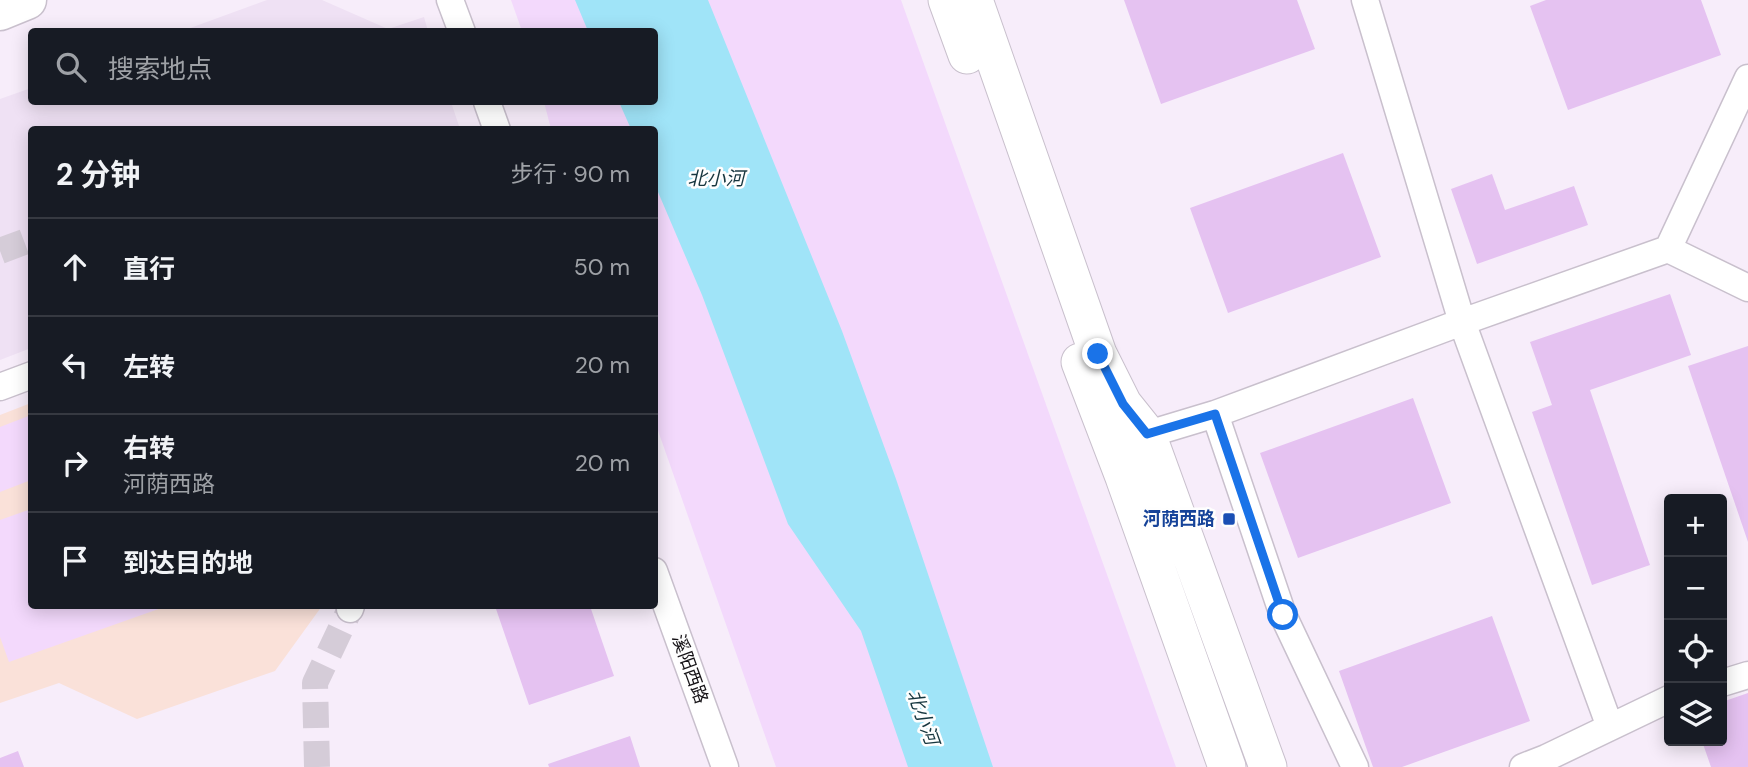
<!DOCTYPE html>
<html lang="zh">
<head>
<meta charset="utf-8">
<style>
	:root { --surface:#171b24; --page:#242831; --text:#f1f3f6; --muted:#9ea1a6; --line:#363941 }
	body { margin:0; font-family:"DM Sans","Noto Sans SC",sans-serif; background:var(--page); color:var(--text) }
	.controls { position:absolute; right:21px; bottom:21px; display:grid; overflow:hidden; border-radius:7px; box-shadow:0 4px 18px #0003 }
	.controls button { width:63px; height:63px; display:grid; place-items:center; padding:0; border:0; border-bottom:2px solid var(--line); background:var(--surface); color:var(--text); font:35px sans-serif }
	.stop { position:absolute; width:21px; height:21px; margin:-16px; border:5px solid #1a73e8; border-radius:50%; background:#fff }
	.stop.end { background:#1a73e8; border-color:#fff; box-shadow:0 2px 7px #0008 }
	.list { margin:0; padding:0; list-style:none }
	h2 { display:flex; justify-content:space-between; align-items:center; height:91px; margin:0; padding:0 28px; font-size:30px }
	h2 small { font-size:23px; font-weight:400; color:var(--muted) }
	.list li { display:grid; grid-template-columns:46px 1fr auto; gap:21px; align-items:center; box-sizing:border-box; height:98px; padding:0 28px; border-top:2px solid var(--line) }
	.list b { display:block; font-size:26px; white-space:nowrap }
	.list p { margin:0; font-size:23px; white-space:nowrap; color:var(--muted) }
	.list em { font-size:23px; font-style:normal; color:var(--muted) }
	.icon { flex:none; width:38px; height:38px; fill:none; stroke:currentColor; stroke-width:2; stroke-linecap:round; stroke-linejoin:round }
	.map { position:relative; flex:none; width:1748px; height:767px; overflow:hidden }
	.search { position:absolute; background:var(--surface); box-shadow:0 4px 18px #0003; left:28px; top:28px; width:630px; height:77px; display:flex; align-items:center; gap:18px; box-sizing:border-box; padding:0 24px; border-radius:7px; color:var(--muted); font-size:26px }
	.panel { position:absolute; background:var(--surface); box-shadow:0 4px 18px #0003; left:28px; top:126px; width:630px; height:483px; border-radius:7px }
	.map>svg:first-child { display:block }
	.built { fill:#efe1f4 }
	.education { fill:#fae1d9 }
	.green { fill:#f3d9fc }
	.water { fill:#a0e4f8 }
	.building { fill:#e5c2f1 }
	.lines { fill:none; stroke-linecap:round; stroke-linejoin:round }
	.street-tunnel { stroke:#d5ccd8; stroke-width:26; stroke-dasharray:26 13; stroke-linecap:butt }
	.street-casing { stroke:#c9c0cd; stroke-width:29 }
	.secondary-casing { stroke:#c9c0cd; stroke-width:39 }
	.primary-casing { stroke:#c9c0cd; stroke-width:41 }
	.street { stroke:#fff; stroke-width:26 }
	.secondary { stroke:#fff; stroke-width:37 }
	.primary { stroke:#fff; stroke-width:38 }
	.route { stroke:#1a73e8; stroke-width:9 }
	.transit-dot { fill:#1a4fb4; stroke:#fefefe; stroke-width:2.5 }
	.labels { text-anchor:middle; dominant-baseline:central; stroke-width:5; stroke-linejoin:round; paint-order:stroke }
	.transit-label { font-size:18px; font-weight:bold; fill:#164399; stroke:#fefefe; text-anchor:end }
	.street-label { font-size:18px; fill:#161317; stroke:#fefefe }
	.water-label { font-size:19px; font-style:italic; fill:#16363f; stroke:#fefefe }
</style>
</head>
<body>
<div class="map">
<svg width="1748" height="767" viewBox="0 0 1748 767">
	<rect width="100%" height="100%" fill="#f7edfa"/>
	<path class="built" d="M267,0H322L388,29L424,17L428,31H182Z
		M31,88L32,102H451L460,129L32,130L31,348L0,360V99Z"/>
	<path class="education" d="M31,403L32,606H322L275,671L137,719L59,683L0,703V415Z"/>
	<path class="green" d="M511,0H901L1176,767H776L655,422L654,130L551,129L544,102H654V32L522,31Z
		M31,415V480L0,492V427Z
		M31,509L32,606H167L9,662L0,637V520Z"/>
	<path class="water" d="M575,0H708L842,331L896,479L993,767H908L861,631L788,524L702,295L655,185L654,130L631,129L619,102H654V32L588,31Z"/>
	<path class="building" d="M1124,0H1297L1315,49L1161,104Z
		M1546,0H1701L1721,55L1568,110L1530,6Z
		M1343,153L1381,257L1228,313L1190,208Z
		M1492,174L1505,210L1574,186L1588,225L1477,264L1451,189Z
		M1670,294L1691,355L1590,390L1650,565L1592,585L1532,412L1552,405L1530,342Z
		M1748,346V542L1688,366Z
		M1413,398L1451,503L1298,558L1260,453Z
		M495,606H590L614,676L529,705Z
		M1492,616L1530,721L1402,767H1373L1339,671Z
		M1748,693V767H1711L1702,741H1722V702Z
		M630,736L640,767H549L548,764Z
		M18,751L24,767H0V758Z"/>
	<g class="lines">
		<path class="street-tunnel" d="M0,251L32,239
			M317,767L315,683L350,609"/>
		<g class="street-casing">
			<path id="street" d="M450,0L462,32
				M1365,0L1462,322L1610,727
				M487,102L497,130
				M1668,249L1748,288
				M0,387L32,375
				M1215,414L1283,615L1355,767
				M1132,439L1215,414L1462,322L1668,249L1748,78
				M654,571L725,767
				M350,609L351,606
				M1722,683L1748,675
				M1523,767L1546,758L1669,699"/>
		</g>
		<g class="secondary-casing">
			<path id="secondary" d="M947,0L967,55
				M974,0L1098,354L1123,404L1147,434L1268,767
				M1080,362L1124,477L1227,767"/>
		</g>
		<g class="primary-casing">
			<path id="primary" d="M0,11L27,0"/>
		</g>
		<use href="#street" class="street"/>
		<use href="#secondary" class="secondary"/>
		<use href="#primary" class="primary"/>
	</g>
	<g class="lines">
		<path class="route" d="M1098,354L1123,404L1147,434L1215,414L1283,615"/>
	</g>
	<rect class="transit-dot" x="1222" y="512" width="14" height="14" rx="3.5"/>
	<g class="labels">
		<g class="transit-label">
			<text x="1215" y="519">河荫西路</text>
		</g>
		<g class="street-label">
			<text transform="translate(690 669) rotate(70)">溪阳西路</text>
		</g>
		<g class="water-label">
			<text x="716" y="178">北小河</text>
			<text transform="translate(923 717) rotate(70)">北小河</text>
		</g>
	</g>
</svg>
<div class="controls">
<button>+</button>
<button>−</button>
<button><svg class="icon" aria-label="locate" viewBox="0 0 24 24"><circle cx="12" cy="12" r="6"/><path d="M12 2v4M12 18v4M2 12h4M18 12h4"/></svg></button>
<button><svg class="icon" aria-label="layers" viewBox="0 0 24 24"><path d="M12 4l9 5-9 5-9-5zM3 14l9 5 9-5"/></svg></button>
</div>
<div class="stop" style="left:1283px;top:615px"></div>
<div class="stop end" style="left:1098px;top:354px"></div>
<div class="search"><svg class="icon" aria-label="search" viewBox="0 0 24 24"><circle cx="10" cy="10" r="6"/><path d="M15 15l6 6"/></svg>搜索地点</div>
<section class="panel">
<h2>2 分钟<small>步行 · 90 m</small></h2>
<ul class="list">
<li><svg class="icon" aria-label="ahead" viewBox="0 0 24 24"><path d="M12 20V5M6 11l6-6 6 6"/></svg><div><b>直行</b></div><em>50 m</em></li>
<li><svg class="icon" aria-label="left" viewBox="0 0 24 24"><path d="M17 20v-9H6M10 6l-5 5 5 5"/></svg><div><b>左转</b></div><em>20 m</em></li>
<li><svg class="icon" aria-label="right" viewBox="0 0 24 24"><path d="M7 20v-9h11M14 6l5 5-5 5"/></svg><div><b>右转</b><p>河荫西路</p></div><em>20 m</em></li>
<li><svg class="icon" aria-label="arrive" viewBox="0 0 24 24"><path d="M6 21V4h12l-3 4 3 4H6"/></svg><div><b>到达目的地</b></div></li>
</ul>
</section>
</div>
</body>
</html>
